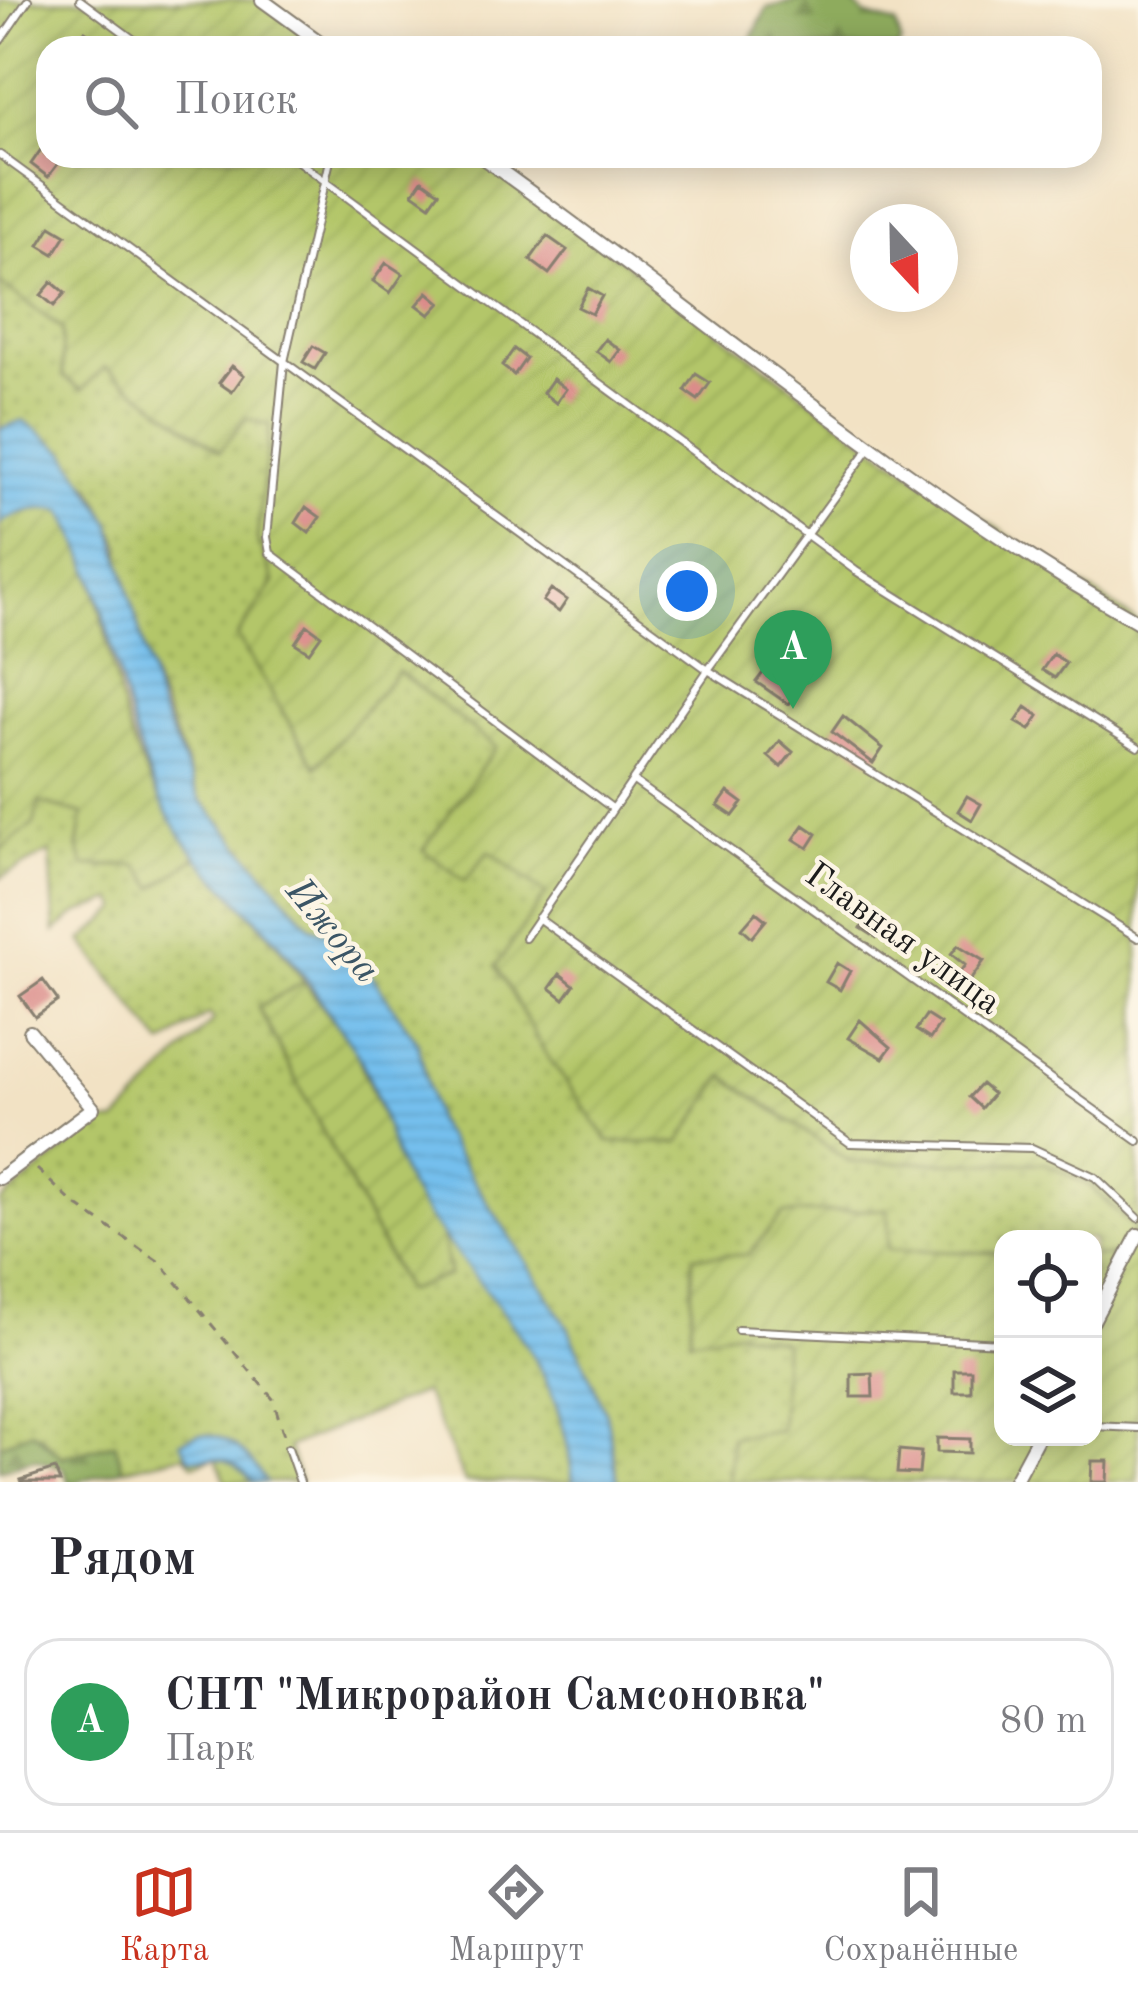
<!DOCTYPE html>
<html lang="ru">
<head>
<meta charset="utf-8">
<style>
	:root { --surface:#fff; --page:#f2f2f3; --text:#2b2b33; --muted:#7c7c81; --line:#e1e1e2; --accent:#c8321e }
	body { margin:0; font-family:"Old Standard TT",serif; background:var(--page); color:var(--text) }
	.controls { position:absolute; right:36px; bottom:36px; display:grid; overflow:hidden; border-radius:24px; box-shadow:0 6px 30px #0003 }
	.controls button { width:108px; height:108px; display:grid; place-items:center; padding:0; border:0; border-bottom:3px solid var(--line); background:var(--surface); color:var(--text); font:60px sans-serif }
	.compass { position:absolute; left:850px; top:204px; width:108px; height:108px; border-radius:50%; background:var(--surface); box-shadow:0 6px 30px #0003; rotate:158deg }
	.you { position:absolute; left:687px; top:591px; width:42px; height:42px; margin:-30px; border:9px solid #fff; border-radius:50%; background:#1a73e8; box-shadow:0 0 0 18px #1a73e833 }
	.badge { display:grid; place-items:center; width:78px; height:78px; border-radius:50%; background:var(--accent); color:#fff; font-size:39px; font-weight:700 }
	.pin { position:absolute; translate:-50% -99px; filter:drop-shadow(0 3px 6px #0008) }
	.pin::after { content:''; position:absolute; top:63px; width:42px; height:36px; background:inherit; clip-path:polygon(0 0,100% 0,50% 100%) }
	.list { margin:0; padding:0; list-style:none }
	h2 { display:flex; justify-content:space-between; align-items:center; height:156px; margin:0; padding:0 48px; font-size:51px }
	h2 small { font-size:39px; font-weight:400; color:var(--muted) }
	.list li { display:grid; grid-template-columns:78px 1fr auto; gap:36px; align-items:center; box-sizing:border-box; height:168px; margin:0 24px 24px; padding:0 24px; border:3px solid var(--line); border-radius:36px }
	.list b { display:block; font-size:45px; white-space:nowrap }
	.list p { margin:0; font-size:39px; white-space:nowrap; color:var(--muted) }
	.list em { font-size:39px; font-style:normal; color:var(--muted) }
	.icon { flex:none; width:66px; height:66px; fill:none; stroke:currentColor; stroke-width:2; stroke-linecap:round; stroke-linejoin:round }
	.map { position:relative; flex:none; width:1138px; height:1482px; overflow:hidden }
	.search { position:absolute; background:var(--surface); box-shadow:0 6px 30px #0003; left:36px; right:36px; top:36px; height:132px; display:flex; align-items:center; gap:30px; box-sizing:border-box; padding:0 42px; border-radius:36px; color:var(--muted); font-size:45px }
	.sheet { height:348px; background:var(--surface) }
	nav { display:flex; justify-content:space-around; align-items:center; box-sizing:border-box; height:168px; border-top:3px solid var(--line); background:var(--surface); font-size:33px; color:var(--muted) }
	nav a { display:grid; justify-items:center; gap:6px }
	nav .on { color:var(--accent) }
	.map>svg:first-child { display:block }
	.grass { fill:url(#grass-dots); stroke:#687142; stroke-width:3 }
	.forest { fill:url(#forest-firs); stroke:#55643c; stroke-width:3 }
	.garden { fill:url(#garden-furrows); stroke:#687142; stroke-width:3 }
	.water { fill:url(#water-rules); stroke:#486e84; stroke-width:3 }
	.building { fill:#db8c8a }
	.lines { fill:none; stroke-linecap:round; stroke-linejoin:round }
	.service-casing { stroke:#877f70; stroke-width:10 }
	.minor-casing { stroke:#877f70; stroke-width:16 }
	.path { stroke:#877f70; stroke-width:3; stroke-dasharray:9 9; stroke-linecap:butt }
	.service { stroke:#fff; stroke-width:6 }
	.minor { stroke:#fff; stroke-width:12 }
	.labels { text-anchor:middle; dominant-baseline:central; stroke-width:9; stroke-linejoin:round; paint-order:stroke }
	.street-label { font-size:36px; fill:#1c1c1c; stroke:#fcf5e5 }
	.water-label { font-size:39px; font-style:italic; fill:#3b5565; stroke:#fcf5e5 }
</style>
</head>
<body>
<div class="map">
<svg width="1138" height="1482" viewBox="0 0 1138 1482">
	<defs>
		<pattern id="grass-dots" width="8" height="8" patternUnits="userSpaceOnUse" patternTransform="scale(3)"><rect width="8" height="8" fill="#b3c669"/><path d="M2 2h.1M6 6h.1" fill="none" stroke="#99aa5a" stroke-width="1.8" stroke-linecap="round"/></pattern>
		<pattern id="forest-firs" width="22" height="20" patternUnits="userSpaceOnUse" patternTransform="scale(3)"><rect width="22" height="20" fill="#8eab5d"/><path d="M5 1l3.5 6h-7zM16 11l3.5 6h-7z" fill="#738a4c"/></pattern>
		<pattern id="garden-furrows" width="10" height="10" patternUnits="userSpaceOnUse" patternTransform="scale(3)"><rect width="10" height="10" fill="#b3c669"/><path d="M-1 1l2-2M0 10L10 0M9 11l2-2" fill="none" stroke="#99aa5a"/></pattern>
		<pattern id="water-rules" width="6" height="5" patternUnits="userSpaceOnUse" patternTransform="scale(3)"><rect width="6" height="5" fill="#75bfed"/><path d="M0 2.5h6" fill="none" stroke="#65a4cb"/></pattern>
	</defs>
	<rect width="100%" height="100%" fill="#fcf5e5"/>
	<filter id="ink" filterUnits="userSpaceOnUse"><feTurbulence type="fractalNoise" baseFrequency=".00833" numOctaves="2"/><feDisplacementMap in="SourceGraphic" scale="24" xChannelSelector="R" yChannelSelector="G"/><feConvolveMatrix kernelMatrix="1 2 1 2 8 2 1 2 1" color-interpolation-filters="sRGB"/></filter>
	<filter id="wash" filterUnits="userSpaceOnUse"><feTurbulence type="fractalNoise" baseFrequency=".004" numOctaves="4" result="noise"/><feDisplacementMap in="SourceGraphic" scale="48" xChannelSelector="R" yChannelSelector="G"/><feGaussianBlur stdDeviation="2.7" result="paint"/><feColorMatrix in="noise" values="0 0 0 0 0 0 0 0 0 0 0 0 0 0 0 0 0 1.4 0 .05"/><feComposite in="paint" operator="in"/></filter>
	<g filter="url(#wash)">
		<rect width="100%" height="100%" fill="#f2e2c4"/>
		<path class="grass" d="M0,283L62,329L63,375L105,366L220,451L246,418L271,424L257,539L274,582L317,766L398,671L497,747L489,851L546,894L723,1076L850,1162L1046,1163L1090,1186L1135,1229L1118,1257L1093,1256V1239H1003V1253L887,1250L888,1209L783,1214L690,1338L738,1330L783,1341L781,1430L731,1437L730,1482H618L606,1414L568,1327L436,1122L418,1043L348,941L311,927L199,798L141,649L121,570V546L92,486L0,429Z
			M38,802L83,814L78,848L103,867L139,865L155,887L198,856C232,899 277,934 304,982L259,1008L405,1290L449,1275L442,1233C507,1315 563,1374 573,1482H465L424,1392L288,1447L300,1482H226L216,1458L193,1464L184,1455L123,1469L115,1443L62,1457L39,1435L0,1445V1202L99,1123L117,1122L214,1019L208,1014L163,1045L82,941L119,909L114,900L76,914L55,932L50,852L0,878V850Z"/>
		<path class="forest" d="M799,0H849L865,15L896,24L901,42L898,48H747L767,8Z
			M32,1431L62,1457L115,1443L123,1469L75,1482H69L63,1468L34,1459L0,1470V1445Z"/>
		<path class="garden" d="M0,0H262L328,48H48V156H480L872,445L1138,622V1482H730L731,1437L781,1430L783,1341L738,1331L690,1339L693,1256L748,1255L783,1214L888,1209V1250L1003,1253V1437H1093V1256L1118,1257L1135,1229L1091,1186L1046,1163L850,1162L724,1076L679,1143L609,1142L545,1053L496,966L546,894L489,851L465,881L423,850L496,747L398,671L316,767L237,636L274,582L257,539L270,425L246,418L220,451L105,367L82,390L63,376L62,328L0,283Z
			M48,507L63,510C105,583 106,665 133,743C148,783 172,822 198,856L155,888L138,865L84,866L78,848L83,814L39,802L34,824L0,850V524L11,515Z
			M304,982L355,1049L415,1198L442,1233L449,1275L406,1291L258,1007Z"/>
		<path class="water" d="M23,420L66,452L111,523L159,706L199,798L311,927L348,941L418,1043L436,1122L568,1327L606,1414L618,1482H573C561,1351 487,1303 418,1202C386,1156 384,1091 351,1044C330,1015 310,982 289,955C251,907 201,871 170,818C114,722 118,606 63,511C42,505 17,511 0,524V429Z
			M199,1434C230,1434 251,1457 266,1482H253C230,1455 222,1458 190,1458L180,1442Z"/>
		<g id="blocks">
			<path class="building" d="M85,31L111,48H74Z
				M42,148L60,161L48,177L31,164Z
				M422,180L439,192L430,205L413,193Z
				M51,226L66,235L54,254L39,245Z
				M547,236L567,250L549,274L530,260Z
				M386,263L403,274L390,293L373,281Z
				M52,282L65,293L54,306L41,295Z
				M588,288L602,296L592,314L578,307Z
				M428,292L441,303L430,315L417,305Z
				M605,339L620,350L611,362L596,351Z
				M313,346L325,353L315,369L303,362Z
				M514,349L526,358L514,375L502,366Z
				M232,366L244,375L232,392L219,383Z
				M696,374L710,383L698,400L685,391Z
				M553,379L566,389L556,403L543,393Z
				M306,507L320,517L309,533L296,523Z
				M680,572L694,584L680,601L666,589Z
				M551,589L567,600L559,612L543,601Z
				M307,625L321,635L309,652L295,643Z
				M1053,654L1066,663L1055,678L1042,670Z
				M766,669L799,691L788,704L756,682Z
				M1026,707L1039,716L1030,730L1016,722Z
				M843,716L883,748L873,763L832,732Z
				M780,741L793,752L781,767L768,756Z
				M728,792L743,803L733,816L718,806Z
				M967,796L981,804L972,820L958,811Z
				M804,825L817,834L808,848L794,839Z
				M756,912L766,920L752,937L742,928Z
				M870,915L886,925L877,938L861,928Z
				M958,945L984,961L959,996L948,988L965,965L951,954Z
				M837,963L850,971L840,990L826,982Z
				M560,974L574,985L564,999L550,988Z
				M43,980L58,1001L35,1017L20,996Z
				M926,1015L940,1024L930,1039L916,1030Z
				M860,1020L891,1047L883,1058L848,1038Z
				M981,1084L993,1094L981,1108L969,1097Z
				M954,1370H971V1392H954Z
				M872,1373L873,1397H851V1374Z
				M937,1438L970,1439V1453L937,1452Z
				M899,1450L921,1452L919,1474L897,1473Z
				M1092,1461H1108L1107,1482H1091Z
				M55,1469L60,1482H22L21,1480Z"/>
		</g>
	</g>
	<g filter="url(#ink)">
		<use href="#blocks" fill-opacity="0" stroke="#877f70" stroke-width="3"/>
		<g class="lines">
			<g class="service-casing">
				<path id="service" d="M80,0L145,48
					M0,41L28,0
					M0,155L708,670L1138,938
					M291,156L856,571L1138,747
					M331,156L284,362L267,537L270,553L612,808
					M635,782L1138,1141
					M538,918L850,1143L1032,1148L1095,1177L1138,1218
					M525,938L708,670L871,446
					M738,1330L1003,1343
					M1093,1426L1138,1428
					M288,1448L300,1482"/>
			</g>
			<g class="minor-casing">
				<path id="minor" d="M262,0L328,48
					M480,156C698,310 905,490 1138,622
					M0,1178L93,1108L30,1032
					M1093,1321L1138,1235
					M1014,1482L1038,1437"/>
			</g>
			<path class="path" d="M37,1169L73,1203L161,1263L273,1399L285,1439"/>
			<use href="#service" class="service"/>
			<use href="#minor" class="minor"/>
		</g>
	</g>
	<g class="labels">
		<g class="street-label">
			<text transform="translate(902 940) rotate(36)">Главная улица</text>
		</g>
		<g class="water-label">
			<text transform="translate(332 931) rotate(50)">Ижора</text>
		</g>
	</g>
</svg>
<div class="controls">
<button><svg class="icon" aria-label="locate" viewBox="0 0 24 24"><circle cx="12" cy="12" r="6"/><path d="M12 2v4M12 18v4M2 12h4M18 12h4"/></svg></button>
<button><svg class="icon" aria-label="layers" viewBox="0 0 24 24"><path d="M12 4l9 5-9 5-9-5zM3 14l9 5 9-5"/></svg></button>
</div>
<svg class="compass" viewBox="-18 -18 36 36"><path d="M0-13l5 13h-10z" fill="#e53935"/><path d="M0 13l5-13h-10z" fill="#7c7c81"/></svg>
<div class="you"></div>
<div class="pin badge" style="left:793px;top:709px;background:#2e9e5b">A</div>
<div class="search"><svg class="icon" aria-label="search" viewBox="0 0 24 24"><circle cx="10" cy="10" r="6"/><path d="M15 15l6 6"/></svg>Поиск</div>
</div>
<section class="sheet">
<h2>Рядом<small></small></h2>
<ul class="list">
<li><span class="badge" style="background:#2e9e5b">A</span><div><b>СНТ &quot;Микрорайон Самсоновка&quot;</b><p>Парк</p></div><em>80 m</em></li>
</ul>
</section>
<nav>
<a class="on"><svg class="icon" aria-label="map" viewBox="0 0 24 24"><path d="M3 6l6-2 6 2 6-2v14l-6 2-6-2-6 2zM9 4v14M15 6v14"/></svg>Карта</a>
<a><svg class="icon" aria-label="directions" viewBox="0 0 24 24"><path d="M12 3l9 9-9 9-9-9zM9 14v-3h6M13 9l2 2-2 2"/></svg>Маршрут</a>
<a><svg class="icon" aria-label="saved" viewBox="0 0 24 24"><path d="M7 4h10v16l-5-4-5 4z"/></svg>Сохранённые</a>
</nav>
</body>
</html>
